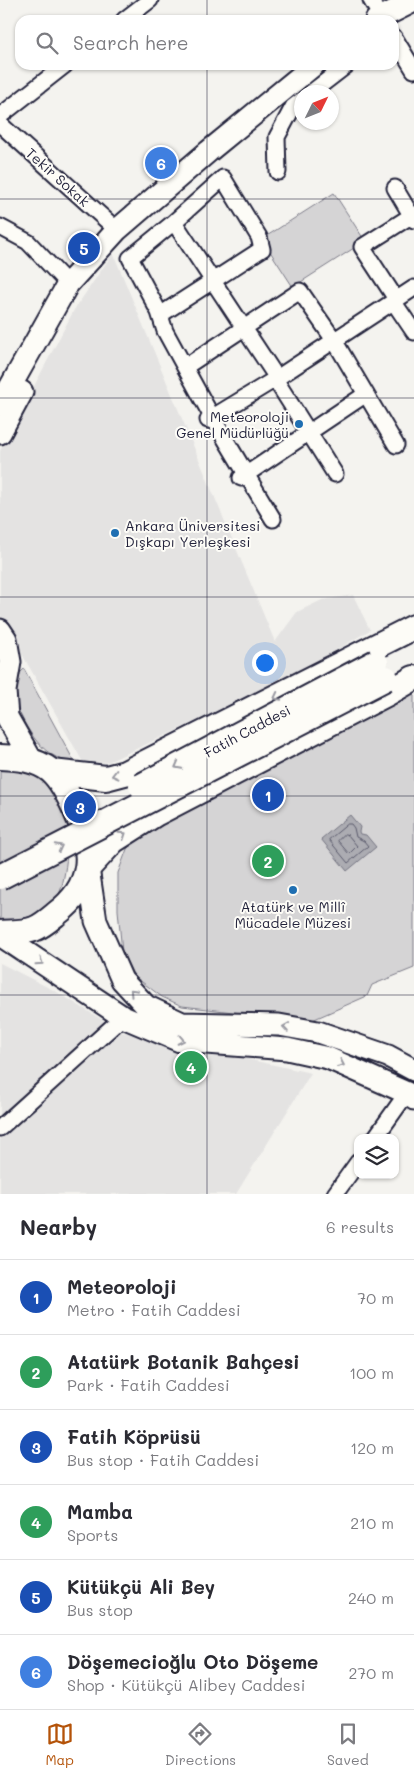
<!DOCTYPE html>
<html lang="en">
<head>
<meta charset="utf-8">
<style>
	:root { --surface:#fff; --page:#f7f7f7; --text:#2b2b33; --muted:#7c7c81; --line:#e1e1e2; --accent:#b45309 }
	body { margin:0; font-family:Mali,sans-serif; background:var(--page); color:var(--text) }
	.controls { position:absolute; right:15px; bottom:15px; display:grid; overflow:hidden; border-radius:10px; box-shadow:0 1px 4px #0004 }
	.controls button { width:45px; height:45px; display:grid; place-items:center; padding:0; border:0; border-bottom:1px solid var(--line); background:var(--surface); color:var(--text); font:25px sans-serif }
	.compass { position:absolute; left:294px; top:85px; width:45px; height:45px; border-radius:50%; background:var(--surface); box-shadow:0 1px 4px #0004; rotate:47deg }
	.you { position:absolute; left:264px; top:662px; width:18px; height:18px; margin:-12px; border:4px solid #fff; border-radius:50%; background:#1a73e8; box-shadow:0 0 0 8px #1a73e833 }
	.badge { display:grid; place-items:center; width:32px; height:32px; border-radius:50%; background:var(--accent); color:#fff; font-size:16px; font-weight:700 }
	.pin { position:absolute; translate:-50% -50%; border:2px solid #fff; box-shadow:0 1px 5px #0006 }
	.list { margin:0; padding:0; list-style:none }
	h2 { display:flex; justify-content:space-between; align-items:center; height:65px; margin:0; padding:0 20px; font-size:21px }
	h2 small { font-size:16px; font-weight:400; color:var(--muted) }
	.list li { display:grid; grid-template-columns:32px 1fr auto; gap:15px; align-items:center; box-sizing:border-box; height:75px; padding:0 20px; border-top:1px solid var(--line) }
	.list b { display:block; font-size:19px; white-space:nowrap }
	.list p { margin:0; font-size:16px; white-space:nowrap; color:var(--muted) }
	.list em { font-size:16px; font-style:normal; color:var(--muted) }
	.icon { flex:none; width:28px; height:28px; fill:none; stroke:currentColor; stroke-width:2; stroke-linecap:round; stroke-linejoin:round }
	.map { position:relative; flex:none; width:414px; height:1194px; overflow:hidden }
	.search { position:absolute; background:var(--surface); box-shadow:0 1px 4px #0004; left:15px; right:15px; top:15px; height:55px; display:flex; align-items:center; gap:12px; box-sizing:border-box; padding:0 18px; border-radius:15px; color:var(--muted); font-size:19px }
	.sheet { height:515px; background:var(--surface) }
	nav { display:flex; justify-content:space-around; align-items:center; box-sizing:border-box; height:70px; border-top:1px solid var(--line); background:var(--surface); font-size:14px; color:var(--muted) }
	nav a { display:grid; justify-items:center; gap:2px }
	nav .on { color:var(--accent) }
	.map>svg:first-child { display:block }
	.built { fill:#e4e3e2 }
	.green { fill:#d5d4d5; stroke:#7c7b88 }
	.water { fill:#acacb2; stroke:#757582 }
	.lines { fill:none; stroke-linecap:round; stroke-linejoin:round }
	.shore { stroke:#59596b; stroke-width:1 }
	.street-casing { stroke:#22223b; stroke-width:19 }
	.secondary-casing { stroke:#22223b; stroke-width:25 }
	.primary-casing { stroke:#22223b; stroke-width:28 }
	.street { stroke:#fdfcf7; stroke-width:15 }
	.secondary { stroke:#fdfcf7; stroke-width:21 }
	.primary { stroke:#fdfcf7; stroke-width:24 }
	.primary-bridge-casing { stroke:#22223b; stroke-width:28; stroke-linecap:butt }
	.primary-bridge { stroke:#fdfcf7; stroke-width:24 }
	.oneway { stroke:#9a9aa2 }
	.grid { fill:none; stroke:#22223b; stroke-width:1; stroke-opacity:0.55 }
	.poi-dot { fill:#1f6fb2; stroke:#fdfcf7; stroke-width:2 }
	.labels { text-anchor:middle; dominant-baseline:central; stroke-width:4; stroke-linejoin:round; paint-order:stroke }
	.street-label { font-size:14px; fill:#22223b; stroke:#fdfcf7 }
	.poi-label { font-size:14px; fill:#22223b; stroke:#fdfcf7; text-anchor:end }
</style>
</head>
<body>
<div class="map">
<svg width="414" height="1194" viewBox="0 0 414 1194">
	<rect width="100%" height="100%" fill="#f4f3ef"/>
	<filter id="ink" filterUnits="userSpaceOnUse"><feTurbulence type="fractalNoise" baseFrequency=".02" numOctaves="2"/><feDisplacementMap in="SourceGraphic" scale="10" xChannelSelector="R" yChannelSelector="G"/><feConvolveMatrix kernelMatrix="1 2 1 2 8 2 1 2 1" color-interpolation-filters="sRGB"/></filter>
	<g filter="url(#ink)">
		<path class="built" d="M113,253L275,642L297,612L322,600L353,595L370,630L291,677L108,762L84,764L0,615V451L74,310Z
			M0,963L57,992L122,1032L311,1073L236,1194H0Z"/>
		<path class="green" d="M334,193L365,241L293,287L262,239Z
			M24,669L75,763C38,758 23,723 11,692L17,676Z
			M414,691V968L372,985L367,996L310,1021L182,1006L162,997L134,976L122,952L118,910V873L127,849L140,836Z
			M0,769C21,770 40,774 55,791C60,796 65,808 67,814C71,829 66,880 59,894C57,898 51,905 47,908C34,918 20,919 4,921L0,920Z"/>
		<path class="water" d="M350,815L360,827L359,832L360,834L366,835L376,847L347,871L321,839Z"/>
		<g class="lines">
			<path class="shore" d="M348,824H351L354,828L356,837L364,841L368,846L348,863L329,840Z
				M345,834L348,835L357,846L349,854L338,841Z"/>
			<g class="street-casing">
				<path id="street" d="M371,0L383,20
					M124,20L150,0
					M394,37L414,70
					M312,92L347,65
					M0,116L65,65
					M0,124L117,230
					M278,172L277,137L293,107L302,100
					M395,188L414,220
					M0,227L28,242L68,284
					M396,299L362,247L414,214
					M393,301L414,332
					M160,315L262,249L259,237L223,178L174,222
					M185,367L300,291L334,340L396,445
					M275,379L335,474
					M208,420L277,378L414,288
					M241,478L366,394
					M273,519L212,417L165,331L159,312L130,258L174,222L277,378
					M0,1128L123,1017
					M375,1138L407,1093
					M335,1194L358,1162"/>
			</g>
			<g class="secondary-casing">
				<path id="secondary" d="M376,20L414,1
					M0,405L68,284L117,230L209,151L314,65
					M0,433L22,392
					M0,630L6,639L10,662L5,691L7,717L32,761
					M88,868L96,921L122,980L146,1006L182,1023L279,1025L318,1032L388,1056L414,1070
					M0,935L123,1017L180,1041L287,1049L328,1058L407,1093L414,1099"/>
			</g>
			<g class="primary-casing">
				<path id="primary" d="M0,757C18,758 36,759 51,771C60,779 70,798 75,809C94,851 95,885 56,914C50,919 42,926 34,929C24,933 11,932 0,933
					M52,772L106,778L125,773L414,627
					M88,868L113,841L157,813L388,693L414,678"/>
			</g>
			<use href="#street" class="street"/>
			<use href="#secondary" class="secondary"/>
			<use href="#primary" class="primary"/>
			<g class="primary-bridge-casing">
				<path id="primary-bridge" d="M141,786L376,662
					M0,877L386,678"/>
			</g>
			<use href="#primary-bridge" class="primary-bridge"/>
		</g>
		<defs><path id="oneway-chevron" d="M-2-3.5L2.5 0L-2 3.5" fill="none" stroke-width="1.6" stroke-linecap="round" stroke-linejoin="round" transform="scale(1.25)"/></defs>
		<g class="oneway">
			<use href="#oneway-chevron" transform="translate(277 697) rotate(153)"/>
			<use href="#oneway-chevron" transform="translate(178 766) rotate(152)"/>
			<use href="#oneway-chevron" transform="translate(115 775) rotate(166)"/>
			<use href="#oneway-chevron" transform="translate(123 835) rotate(-34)"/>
			<use href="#oneway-chevron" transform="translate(59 847) rotate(-27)"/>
			<use href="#oneway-chevron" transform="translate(40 962) rotate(34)"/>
			<use href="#oneway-chevron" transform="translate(133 992) rotate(-133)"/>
			<use href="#oneway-chevron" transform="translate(286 1027) rotate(-171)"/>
			<use href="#oneway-chevron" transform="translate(181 1040) rotate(12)"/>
			<use href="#oneway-chevron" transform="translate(341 1064) rotate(24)"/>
		</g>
	</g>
	<path class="grid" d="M207,0V20M207,65V1194M0,199H414M0,398H414M0,597H414M0,796H414M0,995H414"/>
	<g class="poi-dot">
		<circle cx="299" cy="424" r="5"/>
		<circle cx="115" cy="533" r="5"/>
		<circle cx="293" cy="890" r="5"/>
	</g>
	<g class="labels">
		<g class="street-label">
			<text transform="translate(58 177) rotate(42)">Tekir Sokak</text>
			<text transform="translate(247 731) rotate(-28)">Fatih Caddesi</text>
		</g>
		<g class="poi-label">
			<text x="289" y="416">Meteoroloji<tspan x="289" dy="16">Genel Müdürlüğü</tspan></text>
			<text x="125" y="525" text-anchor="start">Ankara Üniversitesi<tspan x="125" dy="16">Dışkapı Yerleşkesi</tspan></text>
			<text x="293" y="906" text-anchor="middle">Atatürk ve Millî<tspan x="293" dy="16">Mücadele Müzesi</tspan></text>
		</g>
	</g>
</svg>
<div class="controls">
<button><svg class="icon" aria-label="layers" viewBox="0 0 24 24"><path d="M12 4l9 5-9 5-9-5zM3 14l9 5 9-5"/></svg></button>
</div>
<svg class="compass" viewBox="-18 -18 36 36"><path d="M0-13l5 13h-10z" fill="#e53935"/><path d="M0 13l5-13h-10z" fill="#7c7c81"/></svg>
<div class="you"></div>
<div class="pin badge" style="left:268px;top:795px;background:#1a4fb4">1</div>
<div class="pin badge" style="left:268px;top:861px;background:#2e9e5b">2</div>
<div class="pin badge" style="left:80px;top:807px;background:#1a4fb4">3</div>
<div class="pin badge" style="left:191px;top:1067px;background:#2e9e5b">4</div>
<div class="pin badge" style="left:84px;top:248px;background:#1a4fb4">5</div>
<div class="pin badge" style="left:161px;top:163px;background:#3f7fe0">6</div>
<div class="search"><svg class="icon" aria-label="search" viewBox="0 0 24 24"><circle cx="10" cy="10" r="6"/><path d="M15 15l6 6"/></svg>Search here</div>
</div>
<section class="sheet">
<h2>Nearby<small>6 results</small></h2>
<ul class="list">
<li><span class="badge" style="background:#1a4fb4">1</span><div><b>Meteoroloji</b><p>Metro · Fatih Caddesi</p></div><em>70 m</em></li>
<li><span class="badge" style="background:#2e9e5b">2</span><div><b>Atatürk Botanik Bahçesi</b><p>Park · Fatih Caddesi</p></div><em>100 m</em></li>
<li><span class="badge" style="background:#1a4fb4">3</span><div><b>Fatih Köprüsü</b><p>Bus stop · Fatih Caddesi</p></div><em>120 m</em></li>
<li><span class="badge" style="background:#2e9e5b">4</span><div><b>Mamba</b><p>Sports</p></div><em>210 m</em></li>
<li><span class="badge" style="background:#1a4fb4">5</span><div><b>Kütükçü Ali Bey</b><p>Bus stop</p></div><em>240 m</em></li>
<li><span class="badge" style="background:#3f7fe0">6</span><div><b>Döşemecioğlu Oto Döşeme</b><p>Shop · Kütükçü Alibey Caddesi</p></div><em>270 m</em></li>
</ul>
</section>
<nav>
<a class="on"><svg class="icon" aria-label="map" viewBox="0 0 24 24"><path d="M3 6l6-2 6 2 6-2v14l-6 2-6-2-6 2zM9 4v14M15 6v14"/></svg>Map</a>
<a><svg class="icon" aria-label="directions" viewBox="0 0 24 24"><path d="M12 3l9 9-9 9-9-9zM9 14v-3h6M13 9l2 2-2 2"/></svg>Directions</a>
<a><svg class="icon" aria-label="saved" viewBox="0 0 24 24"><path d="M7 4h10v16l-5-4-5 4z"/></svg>Saved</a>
</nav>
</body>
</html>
